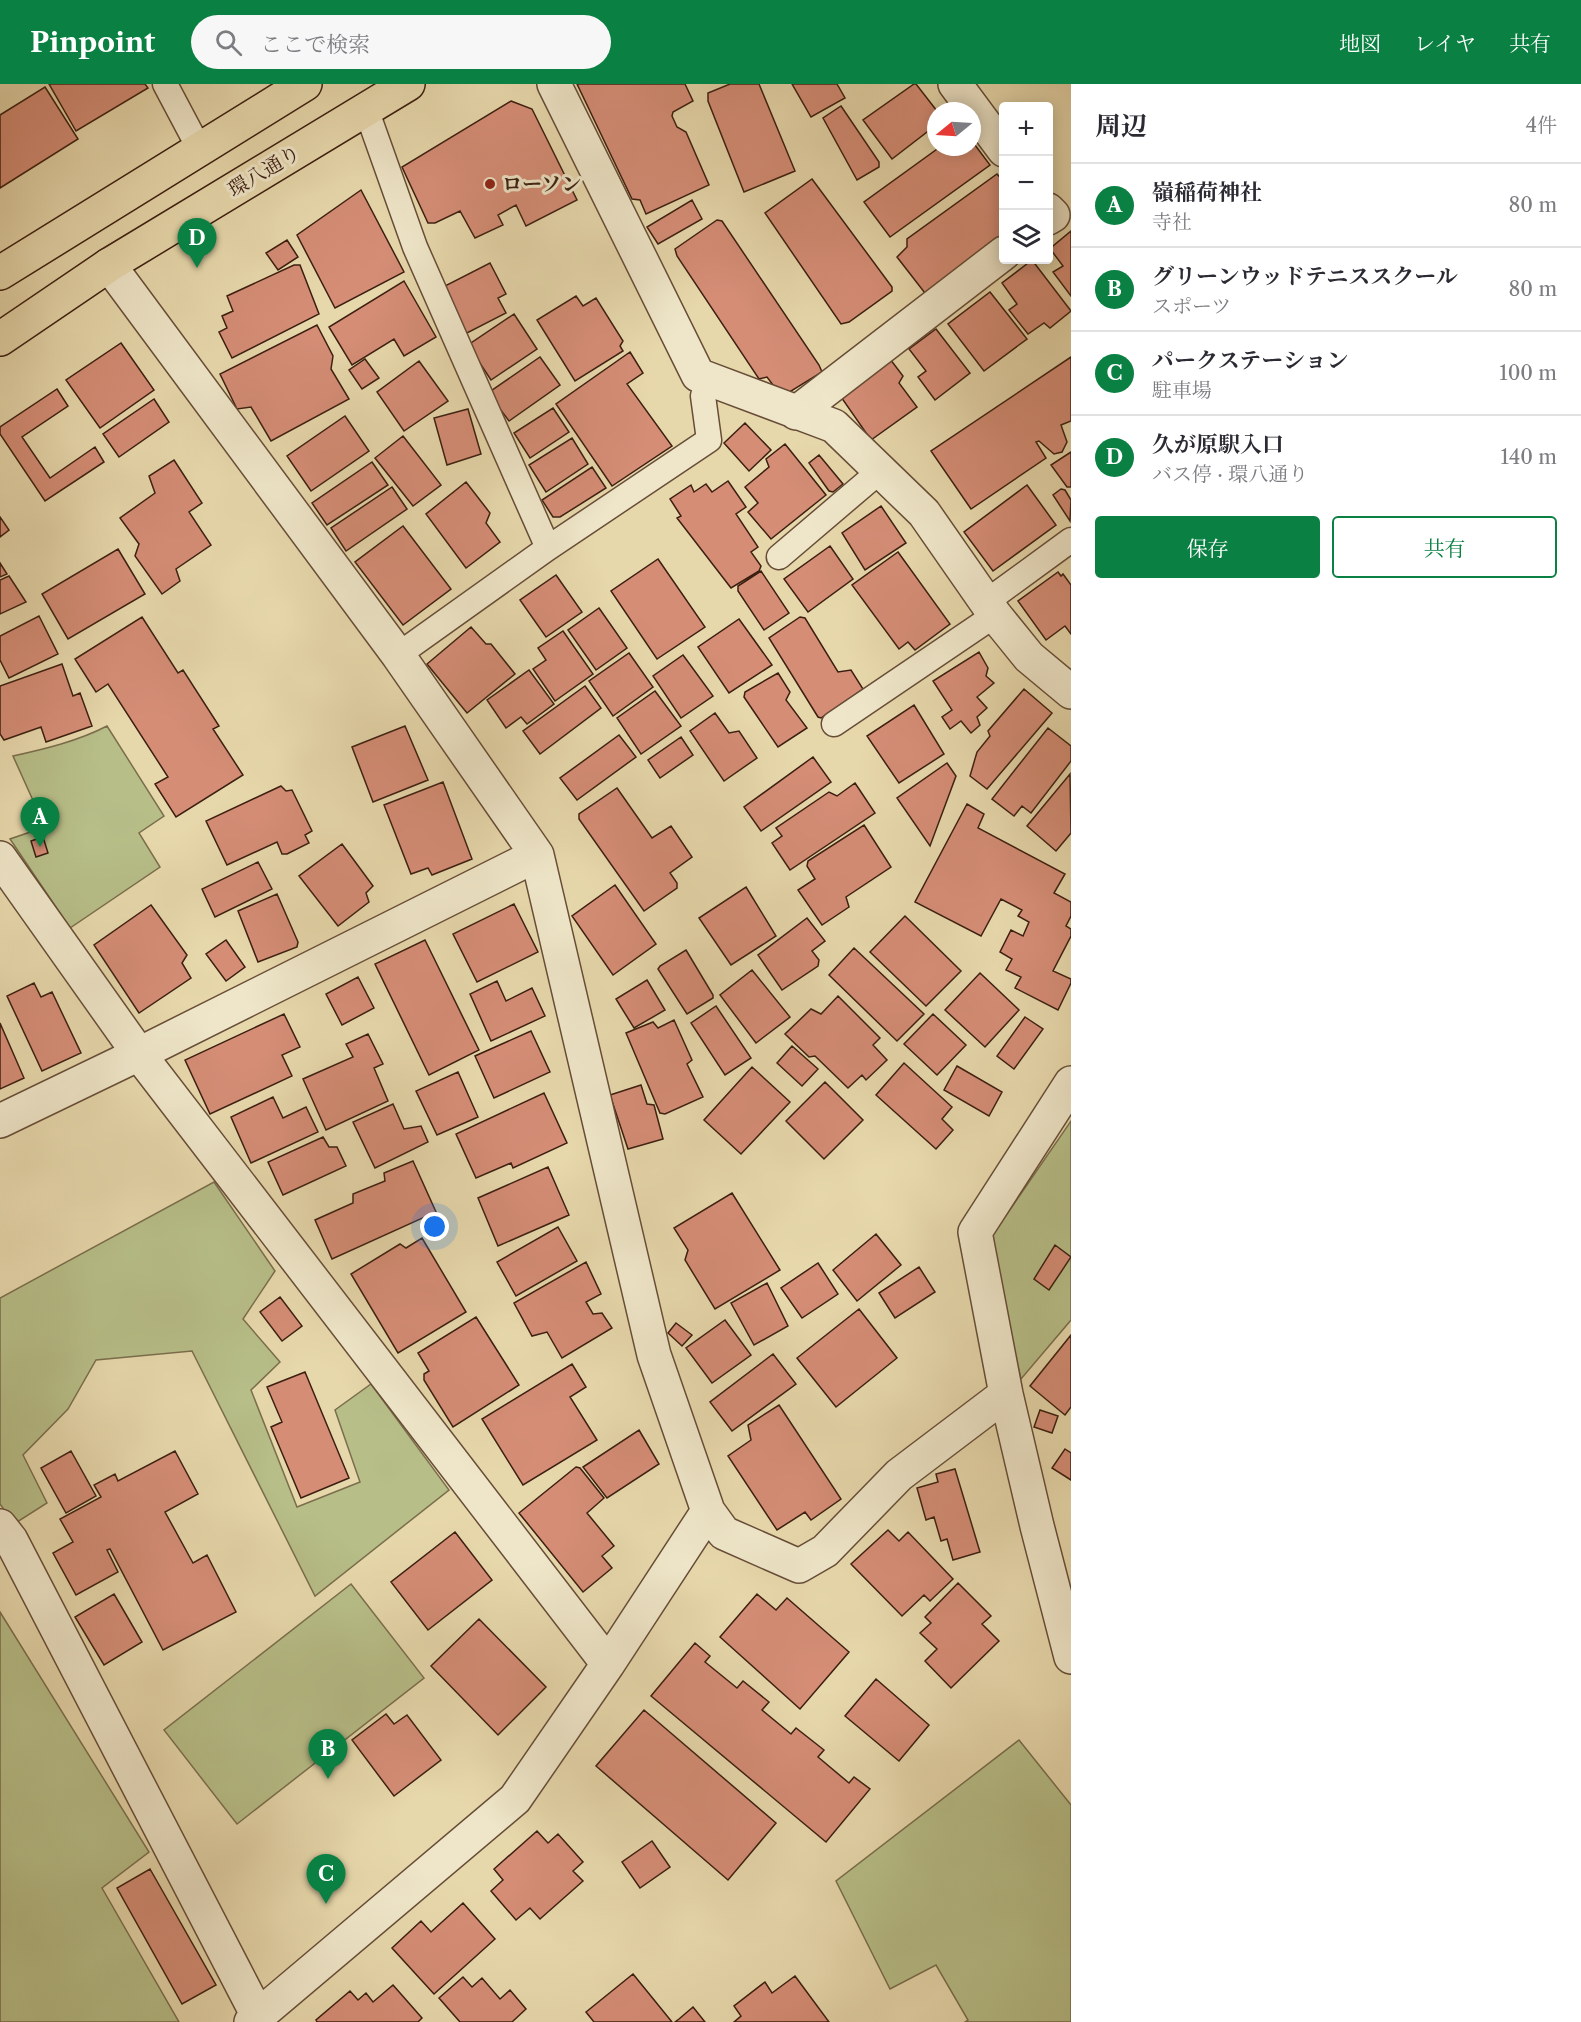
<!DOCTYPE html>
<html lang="ja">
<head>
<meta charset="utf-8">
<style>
	:root { --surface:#fff; --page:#f7f7f7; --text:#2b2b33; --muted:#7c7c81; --line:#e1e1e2; --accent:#0b8043 }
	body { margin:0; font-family:"Libre Caslon Text","Noto Serif JP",serif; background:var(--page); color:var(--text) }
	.controls { position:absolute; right:18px; top:18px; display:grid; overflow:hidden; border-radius:6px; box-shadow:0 3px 15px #0003 }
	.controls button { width:54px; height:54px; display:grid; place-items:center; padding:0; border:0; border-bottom:2px solid var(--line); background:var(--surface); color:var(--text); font:30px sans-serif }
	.compass { position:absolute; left:927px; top:18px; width:54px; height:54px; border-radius:50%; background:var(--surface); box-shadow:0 3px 15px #0003; rotate:252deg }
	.you { position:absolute; left:435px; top:1143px; width:21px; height:21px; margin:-15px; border:4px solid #fff; border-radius:50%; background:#1a73e8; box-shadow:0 0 0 9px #1a73e833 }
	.badge { display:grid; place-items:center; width:39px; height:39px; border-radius:50%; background:var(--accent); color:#fff; font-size:20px; font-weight:700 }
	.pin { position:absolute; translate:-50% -50px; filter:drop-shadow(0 2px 3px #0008) }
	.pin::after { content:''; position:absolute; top:32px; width:21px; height:18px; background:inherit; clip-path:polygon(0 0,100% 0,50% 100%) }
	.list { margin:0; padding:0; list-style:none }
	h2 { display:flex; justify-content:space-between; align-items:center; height:78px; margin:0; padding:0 24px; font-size:26px }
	h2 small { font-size:20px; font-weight:400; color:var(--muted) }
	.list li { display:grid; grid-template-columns:39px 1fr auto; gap:18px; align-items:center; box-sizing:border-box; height:84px; padding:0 24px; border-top:2px solid var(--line) }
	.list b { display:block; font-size:22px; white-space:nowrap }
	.list p { margin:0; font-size:20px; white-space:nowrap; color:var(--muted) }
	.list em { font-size:20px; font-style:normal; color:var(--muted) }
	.actions { display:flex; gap:12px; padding:18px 24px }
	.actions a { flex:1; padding:14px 0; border:2px solid var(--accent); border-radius:6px; text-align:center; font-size:21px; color:var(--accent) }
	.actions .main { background:var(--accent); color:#fff }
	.icon { flex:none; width:33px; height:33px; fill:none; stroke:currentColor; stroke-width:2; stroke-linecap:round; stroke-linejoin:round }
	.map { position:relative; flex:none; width:1071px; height:1938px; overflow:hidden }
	header { display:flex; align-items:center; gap:36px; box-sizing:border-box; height:84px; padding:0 30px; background:var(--accent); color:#fff }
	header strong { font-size:28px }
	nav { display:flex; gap:33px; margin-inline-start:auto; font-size:21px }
	.search { width:420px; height:54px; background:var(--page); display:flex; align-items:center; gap:15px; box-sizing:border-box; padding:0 21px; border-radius:33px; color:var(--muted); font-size:22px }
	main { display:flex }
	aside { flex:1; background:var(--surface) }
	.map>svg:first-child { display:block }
	.green { fill:#b7be88; stroke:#7a6e4c; stroke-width:1.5 }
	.building { fill:#d58d76; stroke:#3c1f10; stroke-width:1.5 }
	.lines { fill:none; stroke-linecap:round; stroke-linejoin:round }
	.lane-casing { stroke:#674d37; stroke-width:27 }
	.street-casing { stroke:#674d37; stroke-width:36 }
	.primary-casing { stroke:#3c1f10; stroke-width:36 }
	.lane { stroke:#efe6c9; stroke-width:24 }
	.street { stroke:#efe6c9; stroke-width:33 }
	.primary { stroke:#e7d8ac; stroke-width:33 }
	.poi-dot { fill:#8f2418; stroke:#efe6c9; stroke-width:2 }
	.labels { text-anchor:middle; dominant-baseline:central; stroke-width:6; stroke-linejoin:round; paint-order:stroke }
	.street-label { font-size:20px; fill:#3c1f10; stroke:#efe6c9 }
	.poi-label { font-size:20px; font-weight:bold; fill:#3c1f10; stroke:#efe6c9; text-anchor:start }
</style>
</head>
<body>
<header>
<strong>Pinpoint</strong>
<div class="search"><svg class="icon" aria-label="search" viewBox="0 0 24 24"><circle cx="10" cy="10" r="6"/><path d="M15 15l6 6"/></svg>ここで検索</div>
<nav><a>地図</a><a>レイヤ</a><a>共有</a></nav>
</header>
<main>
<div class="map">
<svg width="1071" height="1938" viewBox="0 0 1071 1938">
	<rect width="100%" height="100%" fill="#e7d8ac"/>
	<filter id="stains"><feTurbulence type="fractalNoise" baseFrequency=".00333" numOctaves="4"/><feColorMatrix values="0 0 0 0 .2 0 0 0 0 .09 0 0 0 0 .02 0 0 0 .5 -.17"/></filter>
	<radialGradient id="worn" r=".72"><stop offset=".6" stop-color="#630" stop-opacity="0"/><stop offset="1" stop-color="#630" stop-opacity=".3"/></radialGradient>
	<path class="green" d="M107,642L164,732L139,749L160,783L70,844L10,755L45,743L13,672C45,665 78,657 107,642Z
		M1071,1037V1236L1021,1295L987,1159Z
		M214,1098L275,1187L243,1235L280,1278L251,1306L297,1423L360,1398L335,1326L371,1300L449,1406L315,1512L192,1267L96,1276L68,1325L23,1371L47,1419L14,1440L0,1420V1214Z
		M351,1500L424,1594L237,1740L164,1646Z
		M0,1528L149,1768L102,1804L179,1938H0Z
		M1019,1656L1071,1721V1938H965L968,1936L936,1881L890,1905L836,1797Z"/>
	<path class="building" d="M49,0H145L148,4L76,47Z
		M577,0H685L693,17L673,28L672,32L677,43L686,48L709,101L646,130L640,116L632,115Z
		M730,0H759L795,87L744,108L708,17V9Z
		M792,0H837L845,14L811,33Z
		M914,0H916L937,27L936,41L892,75L863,36Z
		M45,3L78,55L0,104V31Z
		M511,17L532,25L577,116L526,142L516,121L498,131L503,141L475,154L460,127L435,139H428L402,83Z
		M841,22L879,78V83L857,96L823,34Z
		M972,57L990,81L890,153L864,118L940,63H972Z
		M997,90L1004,98V154L928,213L897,173L907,163V155Z
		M812,95L892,203V207L849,238L841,240L765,129Z
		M361,106L404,188L335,224L297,151Z
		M692,116L702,135L658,160L647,143Z
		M717,136L722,137L819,281L822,288L788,309L773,301L767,293L759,295L677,172L675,165Z
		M1071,147V212L1053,188L1063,182L1051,166L1053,162Z
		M287,156L298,173L278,186L266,169Z
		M1032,176L1071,227L1050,244L1044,239L1028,250L1009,226L1017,220L1002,199Z
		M490,179L506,210L498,214L506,229L465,250L441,204Z
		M294,181H300L319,230L232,274L219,248L227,244L222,232L233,227L227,212Z
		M404,197L436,253L404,272L394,255L352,281L329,243Z
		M990,208L1027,255L984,287L948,240Z
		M576,212L583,222L596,214L623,257L620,262L623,267L575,297L537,236Z
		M514,230L537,265L491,296L468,261Z
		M317,241L333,272L331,285L349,315L271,357L251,323L237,325L220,290Z
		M936,245L970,289L935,316L918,293L926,287L909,265Z
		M121,259L154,306L100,344L66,296Z
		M630,268L643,289L627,300L672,362L612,402L556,320Z
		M540,273L560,301L509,337L488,309Z
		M1071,273V337L1061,341L1067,358L1062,368L1054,370L1039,357L1036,358L1046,374L971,425L931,367Z
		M365,275L379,294L362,305L349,286Z
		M890,275L903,292L899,299L917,323L871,356L841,313Z
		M419,277L448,317L404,347L377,308Z
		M57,305L68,322L22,353L50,394L95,363L104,378L45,417L0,350V343Z
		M154,315L169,338L119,373L103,350Z
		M553,324L569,348L530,374L514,349Z
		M468,325L481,370L447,381L434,334Z
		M345,332L369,367L311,407L287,372Z
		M745,339L771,366L749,387L724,359Z
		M403,352L441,401L413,422L375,374Z
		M572,354L588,380L546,408L529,381Z
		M785,360L826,411L771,455L748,428L758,419L745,403L769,383L766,375Z
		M1071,368V403H1067L1051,381Z
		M819,371L843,400L833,408L829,407L809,379Z
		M174,376L202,419L189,428L211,461L176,485L180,497L162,510L135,472L139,460L120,434L155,409L149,392Z
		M372,378L388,401L327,441L312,419Z
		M592,383L606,404L560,433H553L542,416Z
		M728,397L746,423L736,430L758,463L751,468L761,482L759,487L731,504L677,434L681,432L670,415L691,401L694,408L706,400L712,408Z
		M466,398L490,429L486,439L500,458L466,484L426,430Z
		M1027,401L1056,441L993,487L964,448Z
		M392,403L407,425L346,467L331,444Z
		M1061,405L1065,406L1071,416L1070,437L1053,411Z
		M881,422L906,459L865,486L842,449Z
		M0,433L9,446L0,453Z
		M403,442L451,505L403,541L355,478Z
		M830,462L853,495L808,528L784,495Z
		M118,465L145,510L68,555L42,510Z
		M898,468L950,540L915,566L908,558L899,565L852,501Z
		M658,475L705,543L657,575L611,507Z
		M0,479L7,490L0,493Z
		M761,487L789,529L764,546L738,507V502Z
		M1058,488L1061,492L1063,490L1071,501V550L1065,542L1046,556L1018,517Z
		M556,491L582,528L546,553L520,516Z
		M9,492L26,518L0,530V496Z
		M599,524L627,564L596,586L568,546Z
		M39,532L58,570L9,594L0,576V552Z
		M142,533L178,589L183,586L219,642L213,645L243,691L176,733L155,700L168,693L108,600L96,608L75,575Z
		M800,533L805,534L838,588L851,586L863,605L821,634L818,633L769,554Z
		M739,535L772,581L729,609L698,563Z
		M471,543L486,560H491L515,590L467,629L427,580Z
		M563,547L593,590L555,617L533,585L546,576L538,564Z
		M979,568L988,584L986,592L994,599L977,613L987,624L977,633L980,641L971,649L961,637L950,645L942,633L952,626L933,597Z
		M629,569L653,603L613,632L589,597Z
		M683,571L713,612L681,634L653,592Z
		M62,580L73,612L80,609L92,642L46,658L41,643L4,656L0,650V602Z
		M529,586L554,620L527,640L521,633L506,644L487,616Z
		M778,589L790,608L786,616L807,644L778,663L744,613L745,608Z
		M585,602L601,624L540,670L523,647Z
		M1024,605L1052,629L987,705L970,692L977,668L990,652L988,647Z
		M655,607L681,642L641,670L617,634Z
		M914,621L944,670L899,699L867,652Z
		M715,629L729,649L739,647L757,674L724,697L690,647Z
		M405,642L428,696L373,718L352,663Z
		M1048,644L1071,662V677L1031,729L1022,722L1014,732L992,715Z
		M619,651L636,673L577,716L560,694Z
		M681,653L693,671L660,694L648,676Z
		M813,673L831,698L761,747L744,723Z
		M947,679L956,692L930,762L897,714Z
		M1070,690L1071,749L1056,767L1027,742Z
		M443,698L472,775L432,791L428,784L411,790L384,721Z
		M855,699L875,729L790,786L772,759L782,752L776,744L829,708L837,712Z
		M281,702L286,707L292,706L312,747L305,751L309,759L287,770H282L277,758L227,781L206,737Z
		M617,704L652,754L671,742L692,773L670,789L677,799V804L644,827L579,735V730Z
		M967,720L984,730L978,744L1065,790L1054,809L1071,818V832L1066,842L1071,845V852L1053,887L1071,895V899L1058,926L1015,904L1021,893L1006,886L1012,875L1000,868L1011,846L1023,852L1029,838L1018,832L1022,826L1001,815L981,852L915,818Z
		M864,741L891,783L846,813L849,823L822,841L798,806L815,795L807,782L808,777Z
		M43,753L48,769L36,773L31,757Z
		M342,760L373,802L366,809L369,818L338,842L299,792Z
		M258,778L272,805L215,833L202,805Z
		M615,801L656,860L613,891L572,832Z
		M746,803L776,852L731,881L699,834Z
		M277,810L298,858L297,863L258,878L238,827Z
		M514,820L538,868L477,898L453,850Z
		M151,821L187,871L182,879L191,894L139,929L94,861Z
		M905,832L961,887L926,922L870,868Z
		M807,834L825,857L812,867L819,876L818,882L782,906L758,871Z
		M226,856L245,883L226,897L206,870Z
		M425,856L479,966L429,991L375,880Z
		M854,864L924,930L897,957L829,891Z
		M686,866L713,911V914L687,930L658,885L660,882Z
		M752,886L790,933L756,959L720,911Z
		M980,889L1019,926L985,963L945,926Z
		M358,893L374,924L342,941L326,910Z
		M647,896L665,926L634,944L616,915Z
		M497,897L506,917L532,904L545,932L491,957L470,910Z
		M34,899L41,913L52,908L81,969L42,987L7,912Z
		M838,912L880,954L873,961L887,976L866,996L862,991L848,1004L815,972L809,973L785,950L811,925L821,930Z
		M716,922L751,974L725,991L691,939Z
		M284,930L300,963L282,971L292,992L210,1030L185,976Z
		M933,930L966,961L937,991L904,960Z
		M1025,933L1043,945L1014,985L997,972Z
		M674,936L692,976L687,980L703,1013L665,1030L660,1029L626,949L653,938L658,944Z
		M0,939L24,994L0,1005Z
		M531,947L550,988L494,1014L475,972Z
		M368,950L383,980L374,984L388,1017L326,1046L303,995L353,973L346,960Z
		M792,962L818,985L802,1002L777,979Z
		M904,979L952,1023L942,1035L953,1046L936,1065L876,1011Z
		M957,982L1002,1008L989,1032L944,1006Z
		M752,983L790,1018L741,1070L704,1036Z
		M458,988L478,1033L437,1051L416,1007Z
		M825,998L863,1036L824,1075L786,1037Z
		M641,1001L647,1020L654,1021L663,1055L628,1065L610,1011Z
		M544,1009L567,1059L513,1084L511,1079L476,1094L456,1050Z
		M273,1013L283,1034L306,1023L318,1048L251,1079L231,1033Z
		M393,1020L404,1045L421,1042L428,1058L375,1084L353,1038Z
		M323,1053L329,1063H337L346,1082L283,1111L268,1078Z
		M413,1077L436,1128L332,1175L315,1136L353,1119V1110L385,1097L384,1089Z
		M548,1083L569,1131L498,1162L478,1114Z
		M732,1109L780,1186L715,1225L685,1176L688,1166L674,1144Z
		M558,1143L577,1177L516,1212L497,1178Z
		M876,1150L901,1181L857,1217L833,1186Z
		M422,1154L466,1228L398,1269L351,1190L400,1160L406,1164Z
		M1055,1161L1071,1173L1049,1206L1034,1195Z
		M586,1178L601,1210L586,1218L593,1230L602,1229L612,1244L562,1274L547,1248L532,1252L514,1219Z
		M818,1179L838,1210L802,1234L781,1204Z
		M919,1183L935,1208L895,1234L879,1209Z
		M767,1199L788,1242L754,1261L731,1219Z
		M280,1213L302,1242L282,1257L260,1228Z
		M859,1225L897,1274L836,1323L797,1274Z
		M476,1233L519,1301L453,1343L424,1296V1290L429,1287L418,1269Z
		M725,1236L751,1271L712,1299L686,1264Z
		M676,1239L692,1251L682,1262L668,1249Z
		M1071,1251V1323L1065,1331L1030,1302Z
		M773,1270L796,1300L732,1347L710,1318Z
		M572,1280L586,1303L570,1313L597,1356L523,1401L482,1335Z
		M305,1288L349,1394L301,1414L271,1343L282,1338L267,1303Z
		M779,1321L841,1415L811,1436L805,1428L777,1446L728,1372L751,1356L748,1341Z
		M1040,1326L1058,1332L1052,1349L1034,1343Z
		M639,1346L659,1380L607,1414L583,1383Z
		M1065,1365L1071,1369V1396L1052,1384Z
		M71,1367L96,1412L66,1429L41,1384Z
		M175,1367L198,1410L165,1428L193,1479L207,1471L236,1528L163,1566L110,1465L107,1466L118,1488L76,1511L53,1469L73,1458L60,1435L101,1413L94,1401L115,1390L118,1397Z
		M576,1383L580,1384L604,1414L587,1429L614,1462L602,1472L612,1484L583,1508L519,1429Z
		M955,1385L980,1468L953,1476L947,1455L941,1457L934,1433L926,1436L917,1404L938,1398L936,1390Z
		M888,1446L899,1457L908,1448L953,1495L930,1517L924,1511L902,1532L851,1480Z
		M455,1448L492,1496L428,1546L391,1498Z
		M958,1499L991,1532L982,1540L999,1557L951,1604L925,1577L937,1565L920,1549L931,1539L925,1533Z
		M114,1510L142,1558L104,1581L75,1533Z
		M757,1510L776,1526L787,1514L849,1568L800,1625L720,1553Z
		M479,1535L546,1603L498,1651L431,1582Z
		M695,1559L710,1572L705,1578L737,1604L743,1597L769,1618L762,1626L791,1650L796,1644L824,1666L818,1673L849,1699L854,1693L870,1705L826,1758L651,1612Z
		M876,1595L929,1641L899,1677L845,1632Z
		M644,1626L776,1739L728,1796L596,1682Z
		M386,1630L394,1640L407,1631L441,1676L394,1712L352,1656Z
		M537,1747L548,1759L558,1750L583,1778L573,1787L583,1797L540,1835L530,1824L516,1836L491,1807L503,1796L494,1785Z
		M652,1757L670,1783L640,1804L622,1778Z
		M150,1785L216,1901L182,1920L117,1804Z
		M463,1819L495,1855L434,1910L392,1864L421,1837L431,1848Z
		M633,1890L672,1938H594L586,1928Z
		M795,1892L829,1938H734L741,1932L734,1922L765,1898L772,1909Z
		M463,1893L472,1903L482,1894L500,1915L510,1906L526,1925L512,1938H460L439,1914Z
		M393,1901L422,1934L418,1938H317L316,1936L350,1907L358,1916L366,1909L373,1918Z
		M693,1923L705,1938H675L679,1935Z"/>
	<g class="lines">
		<g class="lane-casing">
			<path id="lane" d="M165,0L200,66
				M366,25L415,163L548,464
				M779,473L880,387
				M986,518L1071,456
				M398,571L548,464L709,356L703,312L708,295
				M834,640L995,531"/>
		</g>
		<g class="street-casing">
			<path id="street" d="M554,0L698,291L834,342L924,429L995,531L1029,573L1071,608
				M955,0L1004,66
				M1048,126L1053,131L1048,134
				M109,181L398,571L537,771L654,1271L708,1427L724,1449L799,1482L825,1467L899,1391L1006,1310
				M796,329L1004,169
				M0,774L139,970L608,1580
				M1071,999L975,1148L1006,1310L1037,1442L1071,1573
				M0,1037L139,970L537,771
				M0,1442L11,1456L258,1932
				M251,1938L515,1715L608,1580L708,1427"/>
		</g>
		<g class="primary-casing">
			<path id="primary" d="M0,189L305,0
				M0,255L109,181L408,0"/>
		</g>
		<use href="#lane" class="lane"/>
		<use href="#street" class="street"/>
		<use href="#primary" class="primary"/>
	</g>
	<circle class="poi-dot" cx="490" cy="100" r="6"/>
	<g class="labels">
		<g class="street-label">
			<text transform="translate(264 87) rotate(-31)">環八通り</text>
		</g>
		<g class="poi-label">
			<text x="502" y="100">ローソン</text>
		</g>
	</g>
	<rect width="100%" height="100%" filter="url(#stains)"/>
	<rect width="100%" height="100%" fill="url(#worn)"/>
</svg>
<div class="controls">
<button>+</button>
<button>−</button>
<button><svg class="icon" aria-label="layers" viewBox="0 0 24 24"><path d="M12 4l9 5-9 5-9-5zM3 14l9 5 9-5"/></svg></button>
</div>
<svg class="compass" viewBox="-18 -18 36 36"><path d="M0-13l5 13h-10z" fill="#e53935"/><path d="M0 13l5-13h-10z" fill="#7c7c81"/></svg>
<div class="you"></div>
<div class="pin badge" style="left:40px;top:763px">A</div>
<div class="pin badge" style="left:328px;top:1695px">B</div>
<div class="pin badge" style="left:326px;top:1820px">C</div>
<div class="pin badge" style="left:197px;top:184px">D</div>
</div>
<aside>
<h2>周辺<small>4件</small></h2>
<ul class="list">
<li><span class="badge">A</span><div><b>嶺稲荷神社</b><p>寺社</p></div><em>80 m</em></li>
<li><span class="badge">B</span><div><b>グリーンウッドテニススクール</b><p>スポーツ</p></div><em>80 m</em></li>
<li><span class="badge">C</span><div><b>パークステーション</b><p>駐車場</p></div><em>100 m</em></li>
<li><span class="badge">D</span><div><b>久が原駅入口</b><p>バス停 · 環八通り</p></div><em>140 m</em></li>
</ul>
<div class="actions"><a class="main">保存</a><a>共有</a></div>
</aside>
</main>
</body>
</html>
